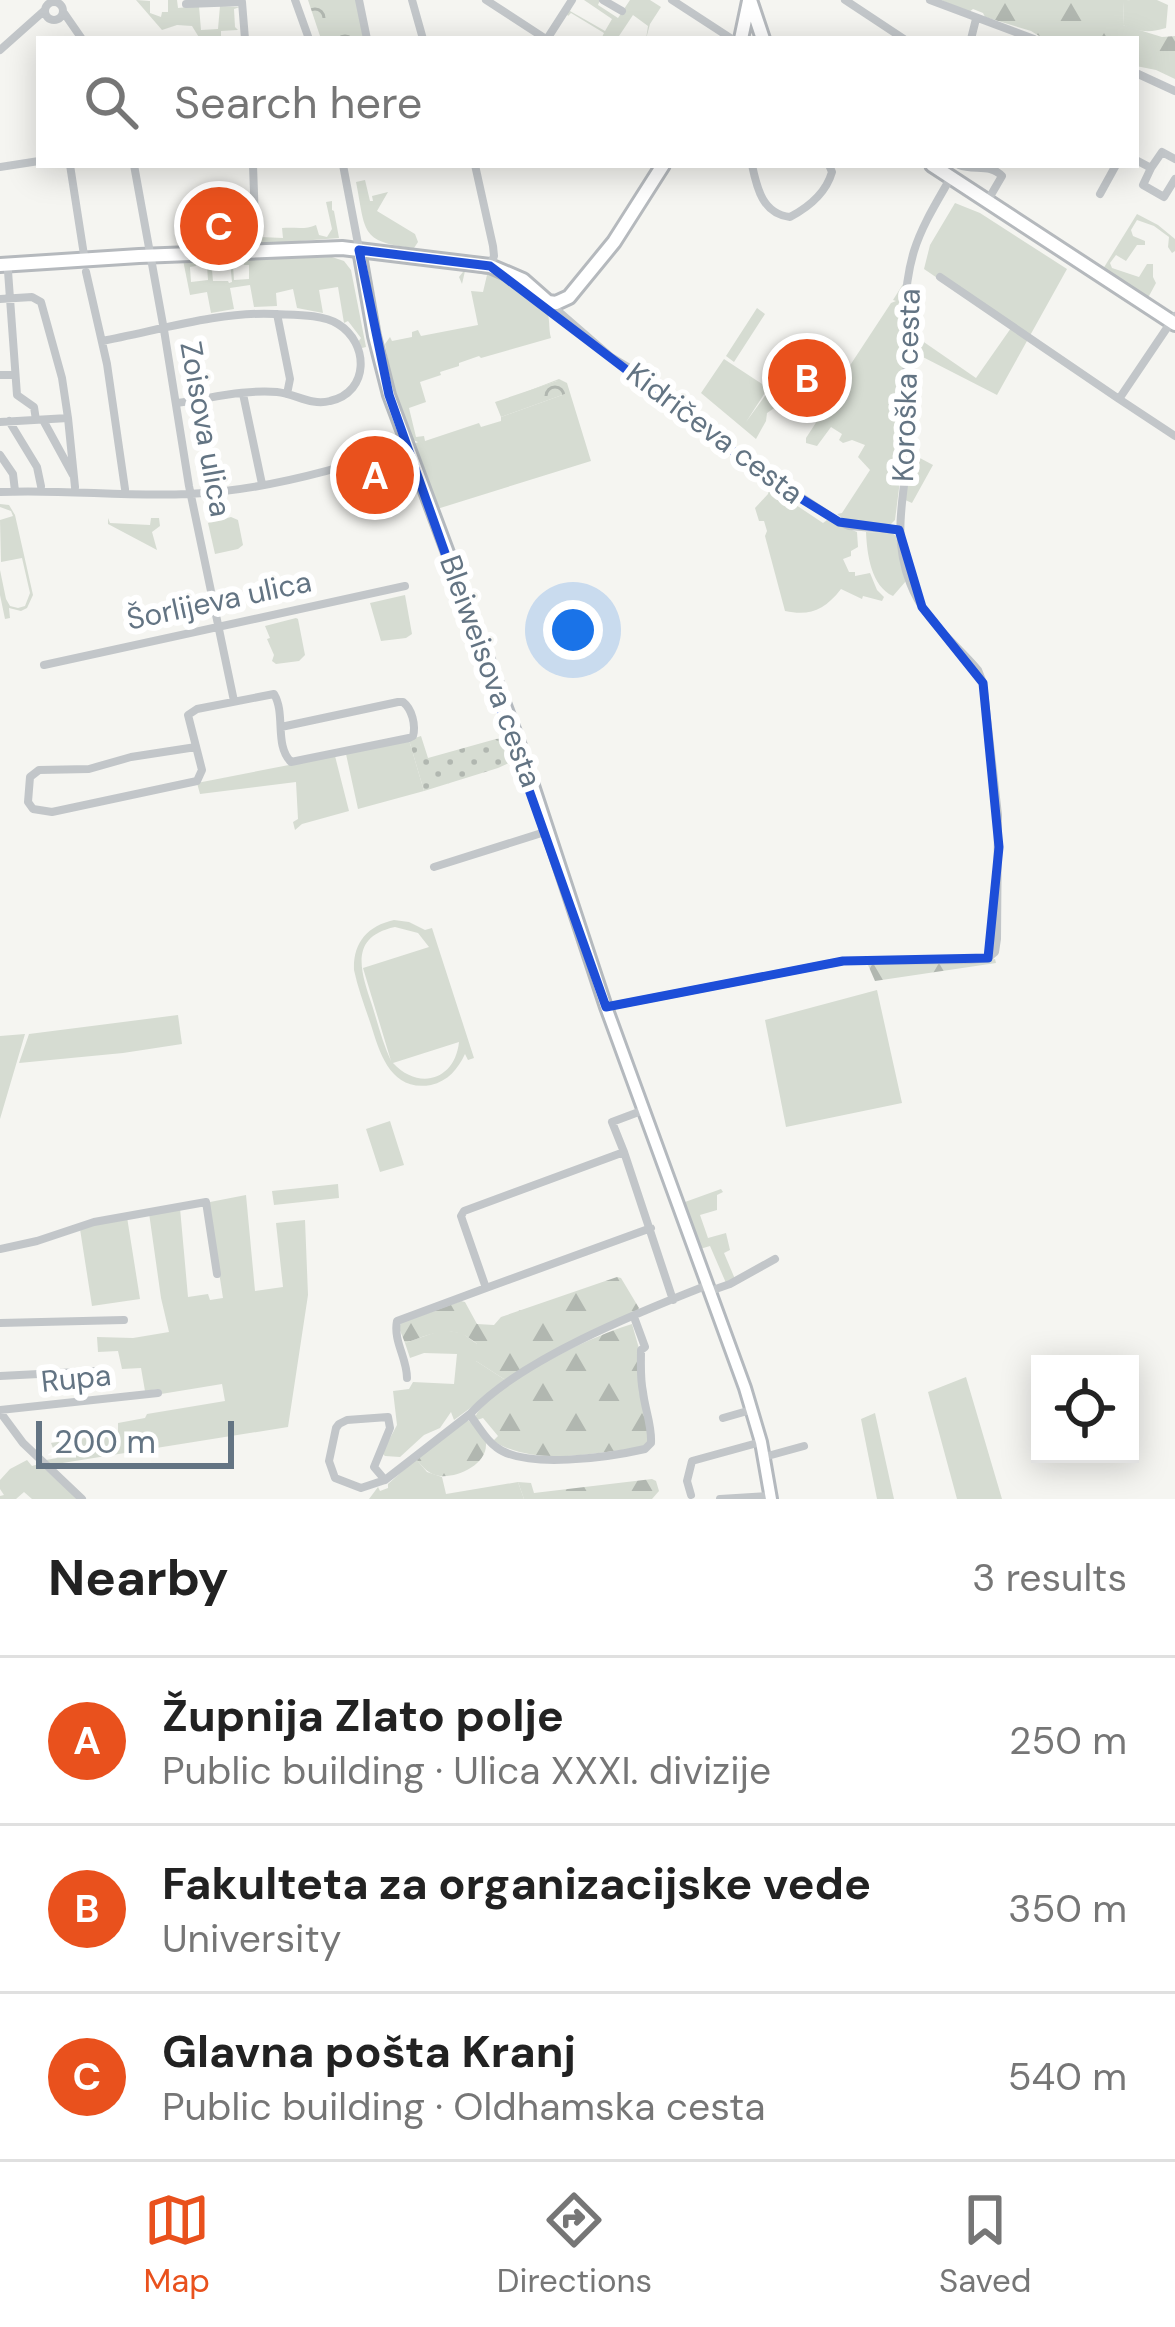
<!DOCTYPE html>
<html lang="en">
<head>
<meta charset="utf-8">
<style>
	:root { --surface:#fff; --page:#f2f2f2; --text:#222; --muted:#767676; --line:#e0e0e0; --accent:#e9511d }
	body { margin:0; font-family:"DM Sans",sans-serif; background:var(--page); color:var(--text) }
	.controls { position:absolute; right:36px; bottom:36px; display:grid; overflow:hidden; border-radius:0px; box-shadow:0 6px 30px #0003 }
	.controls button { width:108px; height:108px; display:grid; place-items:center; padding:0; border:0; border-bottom:3px solid var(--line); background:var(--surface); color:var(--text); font:60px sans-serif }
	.scale { position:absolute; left:36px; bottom:30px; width:198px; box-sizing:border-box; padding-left:12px; border:6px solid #637483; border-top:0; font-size:33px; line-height:42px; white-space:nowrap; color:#637483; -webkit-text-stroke:9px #fff; paint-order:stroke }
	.you { position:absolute; left:573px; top:630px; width:42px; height:42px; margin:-30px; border:9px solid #fff; border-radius:50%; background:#1a73e8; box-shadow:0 0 0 18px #1a73e833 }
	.badge { display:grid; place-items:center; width:78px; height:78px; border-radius:50%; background:var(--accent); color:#fff; font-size:39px; font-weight:700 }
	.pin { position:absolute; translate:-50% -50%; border:6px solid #fff; box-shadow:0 3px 12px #0006 }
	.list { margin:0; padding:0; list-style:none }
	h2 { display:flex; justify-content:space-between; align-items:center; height:156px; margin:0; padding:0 48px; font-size:51px }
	h2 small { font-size:39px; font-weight:400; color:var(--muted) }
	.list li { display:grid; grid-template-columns:78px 1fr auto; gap:36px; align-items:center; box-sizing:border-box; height:168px; padding:0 48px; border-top:3px solid var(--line) }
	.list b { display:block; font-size:45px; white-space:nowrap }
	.list p { margin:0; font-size:39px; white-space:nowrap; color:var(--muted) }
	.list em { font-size:39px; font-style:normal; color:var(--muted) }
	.icon { flex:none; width:66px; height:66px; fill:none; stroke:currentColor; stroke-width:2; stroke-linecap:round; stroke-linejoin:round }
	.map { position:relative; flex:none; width:1175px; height:1499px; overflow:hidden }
	.search { position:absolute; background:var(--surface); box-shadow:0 6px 30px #0003; left:36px; right:36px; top:36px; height:132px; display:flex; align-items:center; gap:30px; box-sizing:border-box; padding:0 42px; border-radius:0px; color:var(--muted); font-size:45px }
	.sheet { height:660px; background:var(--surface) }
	nav { display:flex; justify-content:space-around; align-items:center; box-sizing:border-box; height:168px; border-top:3px solid var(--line); background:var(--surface); font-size:33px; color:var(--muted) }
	nav a { display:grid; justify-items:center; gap:6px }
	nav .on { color:var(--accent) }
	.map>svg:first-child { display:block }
	.grass { fill:#d6dcd2; fill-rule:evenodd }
	.forest { fill:url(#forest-firs) }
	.park { fill:url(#park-crowns) }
	.garden { fill:url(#garden-dots) }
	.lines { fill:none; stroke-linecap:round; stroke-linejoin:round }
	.secondary-casing { stroke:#b4b9be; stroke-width:16 }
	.primary-casing { stroke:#b5b9bd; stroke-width:18 }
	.street { stroke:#c2c6c9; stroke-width:8 }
	.secondary { stroke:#fff; stroke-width:10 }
	.primary { stroke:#fff; stroke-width:12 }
	.marked { fill:none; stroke:#1d4ed8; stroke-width:9; stroke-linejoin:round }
	.labels { text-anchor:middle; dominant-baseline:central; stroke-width:12; stroke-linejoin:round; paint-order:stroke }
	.street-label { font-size:30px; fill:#637483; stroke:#fff }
</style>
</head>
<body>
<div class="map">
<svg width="1175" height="1499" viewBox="0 0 1175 1499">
	<defs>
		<pattern id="forest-firs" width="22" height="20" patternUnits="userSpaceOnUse" patternTransform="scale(3)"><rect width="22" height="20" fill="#d6dcd2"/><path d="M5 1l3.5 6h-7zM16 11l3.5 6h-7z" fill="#b1b7b0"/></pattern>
		<pattern id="park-crowns" width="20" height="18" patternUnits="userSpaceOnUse" patternTransform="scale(3)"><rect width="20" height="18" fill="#d6dcd2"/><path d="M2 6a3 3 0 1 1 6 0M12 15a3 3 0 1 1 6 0" fill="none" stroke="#b1b7b0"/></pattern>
		<pattern id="garden-dots" width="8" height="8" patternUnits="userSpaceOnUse" patternTransform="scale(3)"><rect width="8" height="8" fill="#d6dcd2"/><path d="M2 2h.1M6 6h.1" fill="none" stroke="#b1b7b0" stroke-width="1.8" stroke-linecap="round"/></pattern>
	</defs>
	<rect width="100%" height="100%" fill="#f5f5f1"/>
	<path class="grass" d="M136,0L150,1V13L161,17L162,12H168V0H177L178,8L199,6L201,30L218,29L220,6L240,7L234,9L235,27L238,30L221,31V39H200L192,26L177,25L162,30Z
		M584,0H600L598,5L618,18L630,0H650L661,7L650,24L646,39L648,26L633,15L617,39H601L604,33L571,13L568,16L566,13L572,5L570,11L605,31L612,19Z
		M1130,0H1157L1168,5L1166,28C1151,33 1137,32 1123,25L1124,1Z
		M365,180L370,201H373L372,196L388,192L377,211L415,234L418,242L414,248C359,242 366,231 356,182Z
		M332,201V210L334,211L339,238L261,244L260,237L283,238L282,228C296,227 305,230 316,225L319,235L327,237L332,229L326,202Z
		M955,203L980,213L1067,269L997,395L915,353L913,339L918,338L976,378L1011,328L924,269L930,245Z
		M1137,214L1158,225L1175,239V251L1172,253L1168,247L1169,237L1154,226L1137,220L1131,230L1133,236L1145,241V245H1137L1126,261L1116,255L1110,263L1112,268L1139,277L1147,264H1153V277L1156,283L1149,296L1145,297L1103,269Z
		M332,257L344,261L351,270L366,347L362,348L358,342L361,338L348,321L344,323L338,287L319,290L323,313L297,308L293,289L276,293L277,306L254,307L250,285L230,288L234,309L211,313L207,292L190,295L183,260H197L196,266L190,267L191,282L208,280L207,266H202L204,259H211L213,281H228L229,283L232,282L230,261L237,262V265L233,266L234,280L249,279V265H244L243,260Z
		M466,268C488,268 532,289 545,308C551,316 548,328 551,338L481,358L479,356L459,363V366L440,372L441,375L420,382L426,402L409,408L416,437L424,436L425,441L479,423L481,427L501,421V417L565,394L557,381L518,395L559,379L567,383L591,461L437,509L414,449V444L418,442L411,439L393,390L385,344L390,337L392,341L412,337V332L418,330L421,336L478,325L471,291L483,292L487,275L465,271L462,284L459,277Z
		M903,284V298L899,300L902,301L905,441L895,520L890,525C873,524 849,526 837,514L842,513L870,470L858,457L865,445L852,440L843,443L839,440L842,434L831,427L817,446L806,443V438L817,421L815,413L842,371L847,370L891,303L896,301L893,300Z
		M757,308L765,314L734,362L726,356Z
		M724,359L768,388L746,422L770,389L786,400L767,413L766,421L756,439L701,393Z
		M918,457L933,465L912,503L903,499L912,459Z
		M776,486L789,495L787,499L823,523L827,520L857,532L858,547L851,551V556L843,559L849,572H855V576L870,573L877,590L884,597L882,601L863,596L862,599L841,589C824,611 809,616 785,611L765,536L767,531L764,521H759L755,508L768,494L770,487Z
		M0,504L9,505L15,515L33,595L27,608L21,611L9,608L10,618L5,619L0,595V570L6,599L10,606L18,608L25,606L30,593L22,558L1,562L0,520L13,516L11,511L0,507Z
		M231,517L238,520L243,545L238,549L215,554L208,523Z
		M108,518L110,523L150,525L151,518H159L160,526L152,532L157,550L108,524Z
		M866,532L892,533L896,536L906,581L893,596C871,586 867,554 866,532Z
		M405,595L412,634L406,638L381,641L370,603Z
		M296,618L298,619L305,655L299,661L276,664L272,661L274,655L267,639L270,638L265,626Z
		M409,740L424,791L358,809L346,754Z
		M335,756L349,811L302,824L295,830L293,822L298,819L296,782L200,794L197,783Z
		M394,920L409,922L425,930L432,928L474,1058L468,1060L465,1054C458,1069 448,1081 431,1085C391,1092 380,1054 371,1025C365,1007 358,989 354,970C353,943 367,926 394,920ZM395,927L418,933L429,947L363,968L391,1061C383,1044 378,1024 372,1005C361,972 348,937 395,927ZM459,1042C455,1080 419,1091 393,1063Z
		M877,990L902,1103L786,1127L765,1020Z
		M178,1015L182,1044L123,1053L19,1063L29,1034Z
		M25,1034L0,1119V1036Z
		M390,1121L404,1165L380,1172L366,1129Z
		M338,1184L339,1198L274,1205L272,1191Z
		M721,1189L723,1192L717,1195V1210L700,1215L708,1238L726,1233L730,1250L724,1253L735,1279L726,1283L710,1246L700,1249L685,1202Z
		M246,1195L255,1291L283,1287L276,1223L305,1220L308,1295L288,1427L50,1465L46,1460L57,1458L51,1443L118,1433V1423L145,1418L147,1414L225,1401L222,1384L161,1394L159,1389L145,1391L141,1368L122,1369L118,1351L98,1352L97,1337L133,1338L169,1332L161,1298L149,1213L180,1208L188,1297L208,1294L210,1300L223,1298L209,1207L210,1202Z
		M127,1217L140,1299L92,1306L80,1229Z
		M442,1330L462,1333L477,1344L476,1361L507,1381L454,1420L451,1412L440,1428L424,1435L400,1457L385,1456L382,1453L397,1425L393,1391L409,1389L413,1382L454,1384L457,1354L424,1353L410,1358L405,1343Z
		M966,1377L1002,1499H957L928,1392Z
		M875,1413L894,1499H877L861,1419Z
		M416,1459L427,1472L442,1477L446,1494L518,1482L524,1499H369L378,1487L380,1491L388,1488V1484Z
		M27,1460L32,1466L39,1464L78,1499H32L24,1492L16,1499H0V1496L4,1495L0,1489V1480L10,1469Z"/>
	<path class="forest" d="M941,0H1130L1124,2L1123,25L1162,37L1175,36V79L1156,70L1136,66V39H1044L1031,31L985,17L983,13L973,9L969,12Z
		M995,959L996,963L875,981L868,965L979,962Z
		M617,1277L621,1278L639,1308L637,1311L507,1381L476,1361L473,1353L477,1344C453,1322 432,1334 405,1343L399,1328L401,1323L461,1301L465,1302L477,1324L494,1325L501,1317Z
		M632,1324L640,1352L649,1443L645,1447C595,1452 538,1468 493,1441L498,1436L483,1418L477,1420L475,1417C492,1383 594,1335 632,1324Z
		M465,1421H469C475,1426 487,1436 486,1445C486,1465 457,1478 440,1476C429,1475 423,1467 416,1459Z
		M652,1479L656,1481L659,1491L652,1499H524L518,1482L531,1483L534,1493Z"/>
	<path class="park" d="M308,0H357L366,39H321Z
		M557,381L564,383L565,394L501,417L495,402Z"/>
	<path class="garden" d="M421,736L428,758L496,739L506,738L518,759L498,768L424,791L409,740Z"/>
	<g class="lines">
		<g class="secondary-casing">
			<path id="secondary" d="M359,250L374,336L389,395L518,740L606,1007L745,1388L761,1442L771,1499"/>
		</g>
		<g class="primary-casing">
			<path id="primary" d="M750,0L763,39
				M741,39L749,1
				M932,165L1175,324
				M0,265L139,256L342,248L490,266L523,280L548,302L556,303L569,297L614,242L663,165"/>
		</g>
		<path class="street" d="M295,0L309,39
			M359,0L367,39
			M412,0L423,39
			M486,0L546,39
			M603,0L622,11
			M672,0L732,39
			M845,0L904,39
			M930,0L1034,39
			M45 11a9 9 0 1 1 18 0a9 9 0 1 1-18 0Z
			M186,4L242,2L245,39
			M64,13L82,39
			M547,39L572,0
			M971,39L976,19
			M0,50L45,10
			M1136,73L1175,91
			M1136,160L1151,168L1162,152L1175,159
			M70,165L84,255
			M134,165L164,330L189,486L234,701
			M253,165L256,251
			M343,165L359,249
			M475,165L493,246L494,256L490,266
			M752,165C757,189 763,214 790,217C809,207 826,193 832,172L829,165
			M959,165C974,171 990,163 1002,176L988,200
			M0,167L39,161
			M1151,168L1143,185L1164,197L1175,179
			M1100,194L1116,165
			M8,271L17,395L34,407L36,420
			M86,272L107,364L125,489
			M940,277L1119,399L1175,316
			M0,299L32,297L41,302L62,378L68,418L0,422
			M550,304L611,357L656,384L682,404L733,452L839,522L849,526L899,530
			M277,314L290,379L287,394
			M102,341C156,331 220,311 275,314C294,315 322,314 338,324C369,343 370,392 330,401C311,406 296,394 277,392C245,389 208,399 176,403
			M0,375H15
			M243,394L262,484
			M1119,399L1175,436
			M68,418L75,487
			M43,420L73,475
			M9,421L37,467L41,486
			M0,455L13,474L15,491
			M0,492C63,489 125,497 188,494C262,491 338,470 407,446
			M44,665L405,586
			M196,747L131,757L89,769L39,770L30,777L28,802L33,809L52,812L197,781L202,770L188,715L197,709L274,694C286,714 274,745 291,762L409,738L413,736C416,725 412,709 403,702H398L281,727
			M434,867L548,831
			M606,1007L843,961L971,960L988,958L995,952L997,939L998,815L983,683L978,670C954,642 923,619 910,583C890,531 907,488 909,436C910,376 896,310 914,251C922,225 938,200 951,177
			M624,1152L612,1122L644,1110
			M0,1249L37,1241L94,1222L206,1202L217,1274
			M486,1288L651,1228
			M710,1291L730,1284L775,1259
			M634,1317L645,1347L641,1350C641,1365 640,1378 643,1392C645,1410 652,1425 651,1443L645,1449C610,1457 525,1470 496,1447C486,1440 480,1428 472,1418L471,1413C521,1359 639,1312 708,1285
			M0,1323L124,1320
			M0,1376L97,1371
			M407,1378C407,1358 393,1341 397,1321L486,1288L463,1222L461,1216L464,1211L624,1152L673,1300
			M0,1410L158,1393
			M0,1412L23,1443L82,1499
			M723,1418L751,1410
			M764,1457L804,1446
			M385,1480L361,1488L335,1478L329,1461L336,1428L339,1424L347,1420L388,1417L390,1428L374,1467L385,1480L470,1414
			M691,1495L687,1481L692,1461L761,1442
			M720,1499L770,1496"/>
		<use href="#secondary" class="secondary"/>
		<use href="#primary" class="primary"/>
	</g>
	<path class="marked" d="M359,250L490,266L771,480L839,522L899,530L922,607L983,683L999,847L988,958L843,961L606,1007L389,395Z"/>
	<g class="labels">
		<g class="street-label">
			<text transform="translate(906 385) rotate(-88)">Koroška cesta</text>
			<text transform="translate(206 429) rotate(80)">Zoisova ulica</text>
			<text transform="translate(715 433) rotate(37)">Kidričeva cesta</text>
			<text transform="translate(219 600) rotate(-12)">Šorlijeva ulica</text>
			<text transform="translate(491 671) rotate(70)">Bleiweisova cesta</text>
			<text transform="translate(76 1378) rotate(-6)">Rupa</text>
		</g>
	</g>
</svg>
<div class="controls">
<button><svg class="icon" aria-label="locate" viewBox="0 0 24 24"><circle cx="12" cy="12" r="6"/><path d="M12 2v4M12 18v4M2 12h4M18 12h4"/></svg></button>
</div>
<div class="scale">200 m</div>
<div class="you"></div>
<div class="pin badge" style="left:375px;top:475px">A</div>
<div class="pin badge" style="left:807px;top:378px">B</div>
<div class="pin badge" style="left:219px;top:226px">C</div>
<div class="search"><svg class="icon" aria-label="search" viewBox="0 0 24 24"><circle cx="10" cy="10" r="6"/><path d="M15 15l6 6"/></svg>Search here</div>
</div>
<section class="sheet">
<h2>Nearby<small>3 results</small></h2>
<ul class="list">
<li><span class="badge">A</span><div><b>Župnija Zlato polje</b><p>Public building · Ulica XXXI. divizije</p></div><em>250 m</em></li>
<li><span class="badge">B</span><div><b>Fakulteta za organizacijske vede</b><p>University</p></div><em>350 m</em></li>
<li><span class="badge">C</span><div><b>Glavna pošta Kranj</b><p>Public building · Oldhamska cesta</p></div><em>540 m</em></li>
</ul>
</section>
<nav>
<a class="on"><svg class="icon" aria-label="map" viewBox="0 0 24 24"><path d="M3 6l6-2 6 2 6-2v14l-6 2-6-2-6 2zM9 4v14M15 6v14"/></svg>Map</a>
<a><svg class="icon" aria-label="directions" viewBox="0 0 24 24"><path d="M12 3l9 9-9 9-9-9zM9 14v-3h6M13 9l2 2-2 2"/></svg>Directions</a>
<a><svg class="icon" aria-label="saved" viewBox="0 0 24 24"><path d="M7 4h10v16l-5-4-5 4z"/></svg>Saved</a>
</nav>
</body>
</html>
